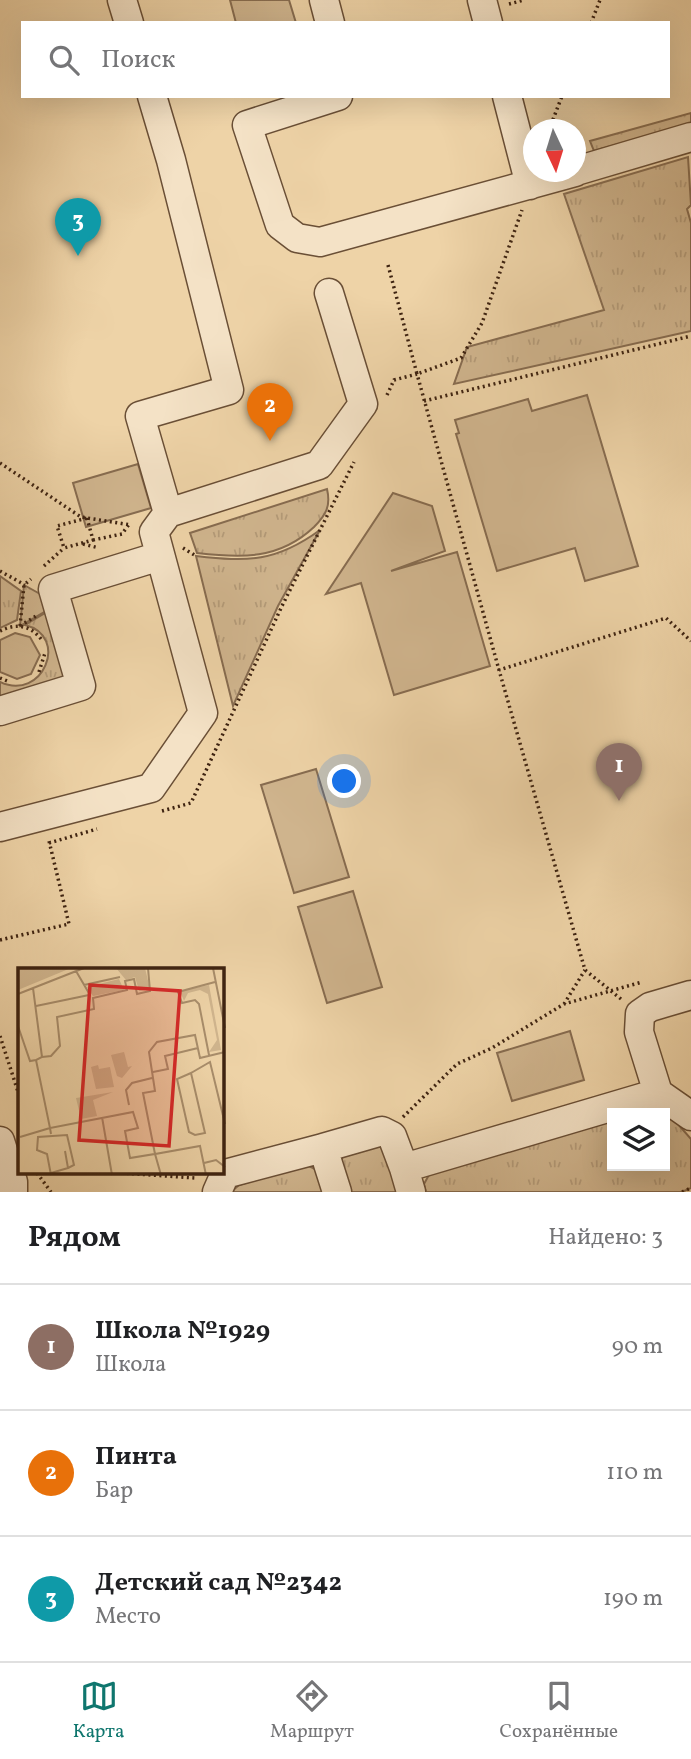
<!DOCTYPE html>
<html lang="ru">
<head>
<meta charset="utf-8">
<style>
	:root { --surface:#fff; --page:#f2f2f2; --text:#202124; --muted:#757577; --line:#e0e0e0; --accent:#0f766e }
	body { margin:0; font-family:Vollkorn,serif; background:var(--page); color:var(--text) }
	.controls { position:absolute; right:21px; bottom:21px; display:grid; overflow:hidden; border-radius:0px; box-shadow:0 7px 28px #0002 }
	.controls button { width:63px; height:63px; display:grid; place-items:center; padding:0; border:0; border-bottom:2px solid var(--line); background:var(--surface); color:var(--text); font:35px sans-serif }
	.compass { position:absolute; left:523px; top:119px; width:63px; height:63px; border-radius:50%; background:var(--surface); box-shadow:0 7px 28px #0002; rotate:176deg }
	.you { position:absolute; left:345px; top:782px; width:24px; height:24px; margin:-18px; border:5px solid #fff; border-radius:50%; background:#1a73e8; box-shadow:0 0 0 10px #1a73e833 }
	.badge { display:grid; place-items:center; width:46px; height:46px; border-radius:50%; background:var(--accent); color:#fff; font-size:23px; font-weight:700 }
	.pin { position:absolute; translate:-50% -58px; filter:drop-shadow(0 2px 4px #0008) }
	.pin::after { content:''; position:absolute; top:37px; width:24px; height:21px; background:inherit; clip-path:polygon(0 0,100% 0,50% 100%) }
	.list { margin:0; padding:0; list-style:none }
	h2 { display:flex; justify-content:space-between; align-items:center; height:91px; margin:0; padding:0 28px; font-size:30px }
	h2 small { font-size:23px; font-weight:400; color:var(--muted) }
	.list li { display:grid; grid-template-columns:46px 1fr auto; gap:21px; align-items:center; box-sizing:border-box; height:126px; padding:0 28px; border-top:2px solid var(--line) }
	.list b { display:block; font-size:26px; white-space:nowrap }
	.list p { margin:0; font-size:23px; white-space:nowrap; color:var(--muted) }
	.list em { font-size:23px; font-style:normal; color:var(--muted) }
	.icon { flex:none; width:38px; height:38px; fill:none; stroke:currentColor; stroke-width:2; stroke-linecap:round; stroke-linejoin:round }
	.map { position:relative; flex:none; width:691px; height:1192px; overflow:hidden }
	.search { position:absolute; background:var(--surface); box-shadow:0 7px 28px #0002; left:21px; right:21px; top:21px; height:77px; display:flex; align-items:center; gap:18px; box-sizing:border-box; padding:0 24px; border-radius:0px; color:var(--muted); font-size:26px }
	.sheet { height:469px; background:var(--surface) }
	nav { display:flex; justify-content:space-around; align-items:center; box-sizing:border-box; height:98px; border-top:2px solid var(--line); background:var(--surface); font-size:19px; color:var(--muted) }
	nav a { display:grid; justify-items:center; gap:4px }
	nav .on { color:var(--accent) }
	.map>svg:first-child { display:block }
	.grass { fill:url(#grass-tufts); stroke:#876c50; stroke-width:2 }
	.park { fill:#d0b58e; stroke:#876c50; stroke-width:2 }
	.lines { fill:none; stroke-linecap:round; stroke-linejoin:round }
	.minor-casing { stroke:#6a4f36; stroke-width:31 }
	.path { stroke:#3e2311; stroke-width:3.5; stroke-dasharray:2 3.5; stroke-linecap:butt }
	.minor { stroke:#f4e2c6; stroke-width:28 }
	.inset-road { fill:none; stroke:#a88d6b; stroke-width:2 }
	.view { fill:#d62828; fill-opacity:0.15; stroke:#d62828; stroke-width:3.5 }
	.inset-edge { fill:none; stroke:#3e2311; stroke-width:3.5 }
</style>
</head>
<body>
<div class="map">
<svg width="691" height="1192" viewBox="0 0 691 1192">
	<defs>
		<pattern id="grass-tufts" width="24" height="20" patternUnits="userSpaceOnUse" patternTransform="scale(1.75)"><rect width="24" height="20" fill="#d0b58e"/><path d="M3 7l-1-3M5 7V3M7 7l1-3M15 17l-1-3M17 17v-4M19 17l1-3" fill="none" stroke="#b49b79"/></pattern>
	</defs>
	<rect width="100%" height="100%" fill="#eed3a7"/>
	<filter id="stains"><feTurbulence type="fractalNoise" baseFrequency=".00286" numOctaves="4"/><feColorMatrix values="0 0 0 0 .2 0 0 0 0 .09 0 0 0 0 .02 0 0 0 .5 -.17"/></filter>
	<radialGradient id="worn" r=".72"><stop offset=".6" stop-color="#630" stop-opacity="0"/><stop offset="1" stop-color="#630" stop-opacity=".3"/></radialGradient>
	<path class="grass" d="M691,113V123L594,151L590,141Z
		M688,157L691,205L687,209L691,223V331L454,384L467,347L604,310L564,194Z
		M327,489C331,506 326,515 314,527C279,560 241,558 197,553L190,533Z
		M320,530L278,606L233,706L196,556C248,562 276,562 320,530Z
		M0,576L21,591L17,620L0,628Z
		M24,585L58,604L20,626Z
		M57,606L78,680L0,705V682C43,702 70,636 25,625Z
		M655,1106L663,1107L691,1139V1188L682,1192H426L424,1184L430,1173L612,1119V1166H665V1113H631Z
		M376,1144L387,1150L400,1192H347L339,1167L343,1156Z
		M307,1165L315,1169L323,1192H231L239,1185Z"/>
	<path class="park" d="M230,0H289L296,23H236Z
		M587,395L638,566L585,581L575,548L497,571L456,434L459,433L455,420L528,399L532,411Z
		M138,464L151,508L86,527L73,483Z
		M393,493L432,506L445,551L391,571L457,552L490,666L394,695L361,583L326,594Z
		M15,633L30,637L40,655L31,674L17,679L0,672V640Z
		M316,769L349,877L294,893L261,785Z
		M353,891L382,987L327,1003L298,907Z
		M570,1031L584,1080L512,1101L497,1053Z"/>
	<g class="lines">
		<g class="minor-casing">
			<path id="minor" d="M122,0L129,23
				M324,0L330,23
				M482,0L488,23
				M338,96L247,125L280,225L297,238L320,242L575,172
				M507,96L530,185
				M576,171L691,137
				M168,513L319,465L363,404L329,293
				M0,711L81,686L53,589L160,556
				M0,827L151,788L203,713L154,532L168,513L140,416L229,390L171,160L152,96
				M658,1093L691,1116
				M0,1141L13,1182V1192
				M323,1148L382,1131L392,1136L404,1168
				M217,1192L225,1174L323,1148L337,1192
				M411,1192L404,1168L658,1093L639,1032L640,1014L650,1007L691,995"/>
		</g>
		<path class="path" d="M509,4L524,0
			M591,23L600,0
			M549,130L562,96
			M388,265L417,374L461,358L482,323L522,210
			M387,395L394,380L417,374L499,670
			M424,401L691,336
			M0,463L81,517L131,525
			M87,518L93,540L64,548L57,526Z
			M93,540L122,534L130,523
			M83,544L99,548
			M183,548L196,556
			M44,566L64,548
			M0,571L25,585
			M20,626L24,585L31,579
			M20,626L36,616
			M0,631C16,623 30,625 41,639
			M39,672L45,653
			M0,678L10,682
			M162,811L191,803L282,606L354,462
			M49,843L97,829
			M0,940L69,924L49,841
			M621,999L585,970L499,670L666,618L691,641
			M564,1004L585,970
			M0,1036L19,1095
			M403,1117L457,1064L492,1048L564,1004L642,982
			M37,1173L51,1192
			M121,1173L195,1178
			M682,1192L691,1188"/>
		<use href="#minor" class="minor"/>
	</g>
	<g transform="translate(18 968)">
		<rect width="206" height="206" fill="#eed3a7"/>
		<path d="M98,0H127L132,21L121,23L117,9L108,12ZM101,11L106,22L75,28L69,19ZM191,17L203,82L191,84L199,72L190,26L182,22L170,25L166,33L162,23ZM95,124L75,132L79,148L63,151L58,130Z" fill="#d0b58e"/>
		<path d="M0,0H53L0,22ZM106,84L110,99L114,98L104,110L99,108L93,87ZM80,97L81,101L92,99L96,119L78,121L73,99Z" fill="#d0b58e"/>
		<path class="inset-road" d="M195,0L207,60M58,3L72,27M66,17L102,9M0,26L66,0M18,38L71,27M0,58L12,93L18,92M191,87L181,36L177,32L164,35L160,24L197,14M24,89L33,88L42,78L39,49L76,41L75,30L109,22L107,13L116,11L119,26L132,23L130,0M135,104L150,101L147,88L180,80M173,105L187,165L177,167L171,164L159,111ZM173,105L192,94L207,156M111,137L108,122L114,115L134,110M84,149L94,207M33,166L32,160L115,144L120,160L107,163L112,190L137,186L143,207M2,169L32,160L18,92L24,89L15,20M186,195L198,192L207,199M33,205L50,200L47,183M33,207L29,186L19,182L20,169L49,167L56,197L50,200M188,207L182,178L137,186L125,125L137,123L131,84L139,74L177,67L182,90L207,84"/>
		<path class="view" d="M72,17L162,23L151,178L61,172Z"/>
		<rect width="206" height="206" class="inset-edge"/>
	</g>
	<rect width="100%" height="100%" filter="url(#stains)"/>
	<rect width="100%" height="100%" fill="url(#worn)"/>
</svg>
<div class="controls">
<button><svg class="icon" aria-label="layers" viewBox="0 0 24 24"><path d="M12 4l9 5-9 5-9-5zM3 14l9 5 9-5"/></svg></button>
</div>
<svg class="compass" viewBox="-18 -18 36 36"><path d="M0-13l5 13h-10z" fill="#e53935"/><path d="M0 13l5-13h-10z" fill="#757577"/></svg>
<div class="you"></div>
<div class="pin badge" style="left:619px;top:801px;background:#8d6e63">1</div>
<div class="pin badge" style="left:270px;top:441px;background:#e8710a">2</div>
<div class="pin badge" style="left:78px;top:256px;background:#0f9aa8">3</div>
<div class="search"><svg class="icon" aria-label="search" viewBox="0 0 24 24"><circle cx="10" cy="10" r="6"/><path d="M15 15l6 6"/></svg>Поиск</div>
</div>
<section class="sheet">
<h2>Рядом<small>Найдено: 3</small></h2>
<ul class="list">
<li><span class="badge" style="background:#8d6e63">1</span><div><b>Школа №1929</b><p>Школа</p></div><em>90 m</em></li>
<li><span class="badge" style="background:#e8710a">2</span><div><b>Пинта</b><p>Бар</p></div><em>110 m</em></li>
<li><span class="badge" style="background:#0f9aa8">3</span><div><b>Детский сад №2342</b><p>Место</p></div><em>190 m</em></li>
</ul>
</section>
<nav>
<a class="on"><svg class="icon" aria-label="map" viewBox="0 0 24 24"><path d="M3 6l6-2 6 2 6-2v14l-6 2-6-2-6 2zM9 4v14M15 6v14"/></svg>Карта</a>
<a><svg class="icon" aria-label="directions" viewBox="0 0 24 24"><path d="M12 3l9 9-9 9-9-9zM9 14v-3h6M13 9l2 2-2 2"/></svg>Маршрут</a>
<a><svg class="icon" aria-label="saved" viewBox="0 0 24 24"><path d="M7 4h10v16l-5-4-5 4z"/></svg>Сохранённые</a>
</nav>
</body>
</html>
